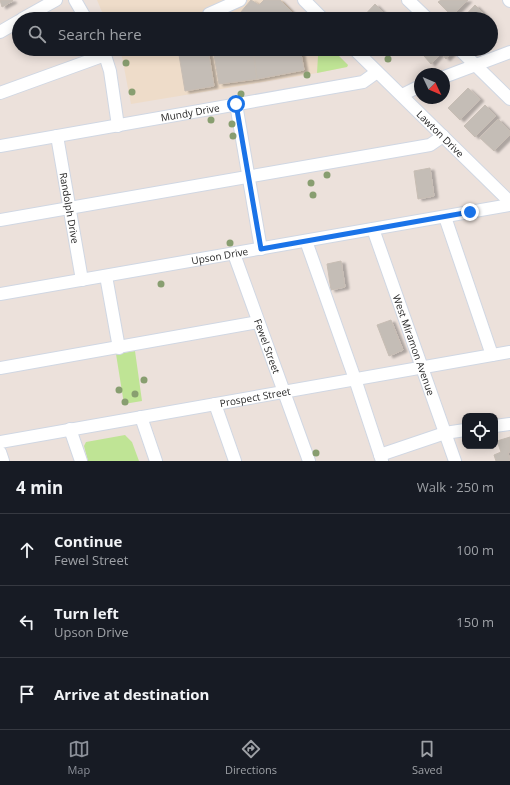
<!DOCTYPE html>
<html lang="en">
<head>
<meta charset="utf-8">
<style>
	:root { --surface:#171b24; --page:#242831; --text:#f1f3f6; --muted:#9ea1a6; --line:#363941; --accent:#8c9099 }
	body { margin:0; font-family:"Open Sans",sans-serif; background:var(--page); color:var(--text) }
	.controls { position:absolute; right:12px; bottom:12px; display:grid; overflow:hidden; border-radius:8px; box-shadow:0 2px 10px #0003 }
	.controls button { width:36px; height:36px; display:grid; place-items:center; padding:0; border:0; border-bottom:1px solid var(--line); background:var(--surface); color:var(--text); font:20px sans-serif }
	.compass { position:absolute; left:414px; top:68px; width:36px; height:36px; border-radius:50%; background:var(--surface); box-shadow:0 2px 10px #0003; rotate:134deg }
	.stop { position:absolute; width:12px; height:12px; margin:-9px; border:3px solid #1a73e8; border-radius:50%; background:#fff }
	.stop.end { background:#1a73e8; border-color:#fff; box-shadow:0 1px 4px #0008 }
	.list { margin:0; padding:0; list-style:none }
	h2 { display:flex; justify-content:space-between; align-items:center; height:52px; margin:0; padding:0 16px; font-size:17px }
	h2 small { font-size:13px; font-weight:400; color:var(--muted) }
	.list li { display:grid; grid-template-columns:26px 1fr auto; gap:12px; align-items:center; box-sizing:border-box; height:72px; padding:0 16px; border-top:1px solid var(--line) }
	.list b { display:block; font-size:15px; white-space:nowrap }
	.list p { margin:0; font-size:13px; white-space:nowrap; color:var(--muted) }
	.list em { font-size:13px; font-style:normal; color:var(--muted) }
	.icon { flex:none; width:22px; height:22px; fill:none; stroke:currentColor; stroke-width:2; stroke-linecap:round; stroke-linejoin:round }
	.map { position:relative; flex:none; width:510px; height:461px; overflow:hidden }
	.search { position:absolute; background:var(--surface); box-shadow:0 2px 10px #0003; left:12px; right:12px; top:12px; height:44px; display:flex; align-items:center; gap:10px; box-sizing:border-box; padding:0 14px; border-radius:22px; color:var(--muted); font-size:15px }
	.sheet { height:268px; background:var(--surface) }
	nav { display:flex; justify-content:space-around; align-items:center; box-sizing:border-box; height:56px; border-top:1px solid var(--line); background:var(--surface); font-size:11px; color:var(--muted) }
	nav a { display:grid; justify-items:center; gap:2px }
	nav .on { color:var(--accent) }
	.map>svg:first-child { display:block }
	.education { fill:#eedcc9 }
	.green { fill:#bfe495 }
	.building { fill:#c4bdb6; stroke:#c7bdb4; filter:url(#shadow) }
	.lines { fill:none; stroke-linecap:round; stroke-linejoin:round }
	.minor-casing { stroke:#d0d7e3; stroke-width:14 }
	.minor { stroke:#fff; stroke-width:12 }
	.tree { fill:#889e70 }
	.route { stroke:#1a73e8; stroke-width:5 }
	.labels { text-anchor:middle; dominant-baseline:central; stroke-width:3.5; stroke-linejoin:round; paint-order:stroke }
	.street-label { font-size:10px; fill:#292929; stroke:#fff }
</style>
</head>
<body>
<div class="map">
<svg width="510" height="461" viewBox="0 0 510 461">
	<defs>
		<filter id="shadow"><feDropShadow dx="4" dy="2" stdDeviation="1" flood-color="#0004"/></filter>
	</defs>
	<rect width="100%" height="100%" fill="#ece1db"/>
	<path class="education" d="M97,0H282L301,19H105Z
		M119,49H332L348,65L347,67L317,73L131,104L122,57Z"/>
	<path class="green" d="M323,49H332L348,65L347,67L317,73L318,56Z
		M135,351L142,401L124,404L116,354Z
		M125,435L132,442L139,461H88L84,446L86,442Z"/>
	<path class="building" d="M0,0H12L13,1L2,7Z
		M251,0L259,5L264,0H280L299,19H235Z
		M441,0H468L452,16L438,2Z
		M375,4L387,16L384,19H361Z
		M475,5L489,19H462Z
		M213,49H253L257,79L219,84Z
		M300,49L304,70L257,79L253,50Z
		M418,49H451L454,51L446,59L441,53L431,64Z
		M208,50L214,86L185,91L179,55Z
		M468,88L480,99L460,120L448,108Z
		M485,105L496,116L475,137L464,126Z
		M498,119L510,131V135L494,151L480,138Z
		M430,168L434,196L418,199L414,171Z
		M341,261L345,287L331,290L327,264Z
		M391,320L403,350L389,356L377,325Z
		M510,437V452L508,453L510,461H496L494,455L501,452L497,441Z"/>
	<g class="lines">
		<g class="minor-casing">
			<g id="minor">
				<path d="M75,0L86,19"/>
				<path d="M304,0L323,19"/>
				<path d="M408,0L428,19"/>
				<path d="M509,0L510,1"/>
				<path d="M209,14L240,0"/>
				<path d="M22,19L56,0"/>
				<path d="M0,32L19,21"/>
				<path d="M103,49L110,71L118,126"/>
				<path id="s1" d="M354,49L510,202"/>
				<path d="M459,49L510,99"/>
				<path d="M444,77L510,52"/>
				<path d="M0,93L105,55"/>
				<path d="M402,95L420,86"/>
				<path d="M236,104L261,249"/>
				<path id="s2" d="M57,136L82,280"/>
				<path id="s3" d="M0,146L363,82L377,72"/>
				<path d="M445,217L492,355"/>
				<path d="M0,220L430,145L443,136"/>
				<path id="s4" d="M373,229L455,461"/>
				<path d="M306,241L355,379L382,461"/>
				<path id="s5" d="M234,254L309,461"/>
				<path d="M106,276L119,348"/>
				<path id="s6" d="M0,294L510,205"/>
				<path d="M0,368L258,322"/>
				<path d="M215,404L235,461"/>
				<path d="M141,417L156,461"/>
				<path d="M495,426L510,424"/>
				<path d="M70,429L81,461"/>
				<path id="s7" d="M0,442L510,352"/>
				<path d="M0,452L3,461"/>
				<path d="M380,455L445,433L465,430"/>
			</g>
		</g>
		<use href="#minor" class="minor"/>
	</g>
	<g class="tree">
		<circle cx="388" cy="59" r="3.5"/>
		<circle cx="126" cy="63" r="3.5"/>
		<circle cx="307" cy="75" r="3.5"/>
		<circle cx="132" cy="92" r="3.5"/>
		<circle cx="241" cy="94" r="3.5"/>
		<circle cx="211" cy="120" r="3.5"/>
		<circle cx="232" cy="124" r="3.5"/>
		<circle cx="233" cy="136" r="3.5"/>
		<circle cx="327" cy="175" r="3.5"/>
		<circle cx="311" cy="183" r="3.5"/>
		<circle cx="313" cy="195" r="3.5"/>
		<circle cx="230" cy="243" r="3.5"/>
		<circle cx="161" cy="284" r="3.5"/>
		<circle cx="144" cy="380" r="3.5"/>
		<circle cx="119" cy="390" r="3.5"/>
		<circle cx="135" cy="394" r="3.5"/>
		<circle cx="125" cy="402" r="3.5"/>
		<circle cx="316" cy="453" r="3.5"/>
	</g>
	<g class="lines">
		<path class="route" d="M236,104L261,249L470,212"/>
	</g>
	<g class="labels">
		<g class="street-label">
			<text stroke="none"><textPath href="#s3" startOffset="193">Mundy Drive</textPath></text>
			<text stroke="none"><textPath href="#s1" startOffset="121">Lawton Drive</textPath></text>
			<text stroke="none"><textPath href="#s2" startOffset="73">Randolph Drive</textPath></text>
			<text stroke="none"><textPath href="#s6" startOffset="223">Upson Drive</textPath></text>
			<text stroke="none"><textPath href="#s4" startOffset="123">West Miramon Avenue</textPath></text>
			<text stroke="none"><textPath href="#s5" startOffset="98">Fewel Street</textPath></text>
			<text stroke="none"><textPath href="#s7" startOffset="259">Prospect Street</textPath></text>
		</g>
	</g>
</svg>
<div class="controls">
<button><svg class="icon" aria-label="locate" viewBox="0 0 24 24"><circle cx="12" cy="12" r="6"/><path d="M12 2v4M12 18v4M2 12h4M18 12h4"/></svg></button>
</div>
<svg class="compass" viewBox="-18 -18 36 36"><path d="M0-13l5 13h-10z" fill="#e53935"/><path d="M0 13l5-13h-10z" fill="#9ea1a6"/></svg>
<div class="stop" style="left:236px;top:104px"></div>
<div class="stop end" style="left:470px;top:212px"></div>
<div class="search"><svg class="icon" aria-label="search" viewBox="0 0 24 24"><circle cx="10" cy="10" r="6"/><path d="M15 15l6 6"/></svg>Search here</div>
</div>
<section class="sheet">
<h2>4 min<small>Walk · 250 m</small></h2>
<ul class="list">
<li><svg class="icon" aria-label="ahead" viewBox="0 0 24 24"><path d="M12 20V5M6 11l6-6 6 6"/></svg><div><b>Continue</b><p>Fewel Street</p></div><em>100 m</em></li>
<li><svg class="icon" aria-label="left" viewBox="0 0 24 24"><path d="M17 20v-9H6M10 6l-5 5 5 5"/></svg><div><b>Turn left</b><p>Upson Drive</p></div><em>150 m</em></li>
<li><svg class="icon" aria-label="arrive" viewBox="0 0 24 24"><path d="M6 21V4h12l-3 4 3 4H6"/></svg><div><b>Arrive at destination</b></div></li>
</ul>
</section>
<nav>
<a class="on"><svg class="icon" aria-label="map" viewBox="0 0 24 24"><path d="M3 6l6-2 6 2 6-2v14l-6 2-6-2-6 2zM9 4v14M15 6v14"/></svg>Map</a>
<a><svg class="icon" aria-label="directions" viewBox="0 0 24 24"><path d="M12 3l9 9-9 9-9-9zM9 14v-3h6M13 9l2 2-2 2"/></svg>Directions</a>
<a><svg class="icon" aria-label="saved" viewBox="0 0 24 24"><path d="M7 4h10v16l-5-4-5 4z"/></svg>Saved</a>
</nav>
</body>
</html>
